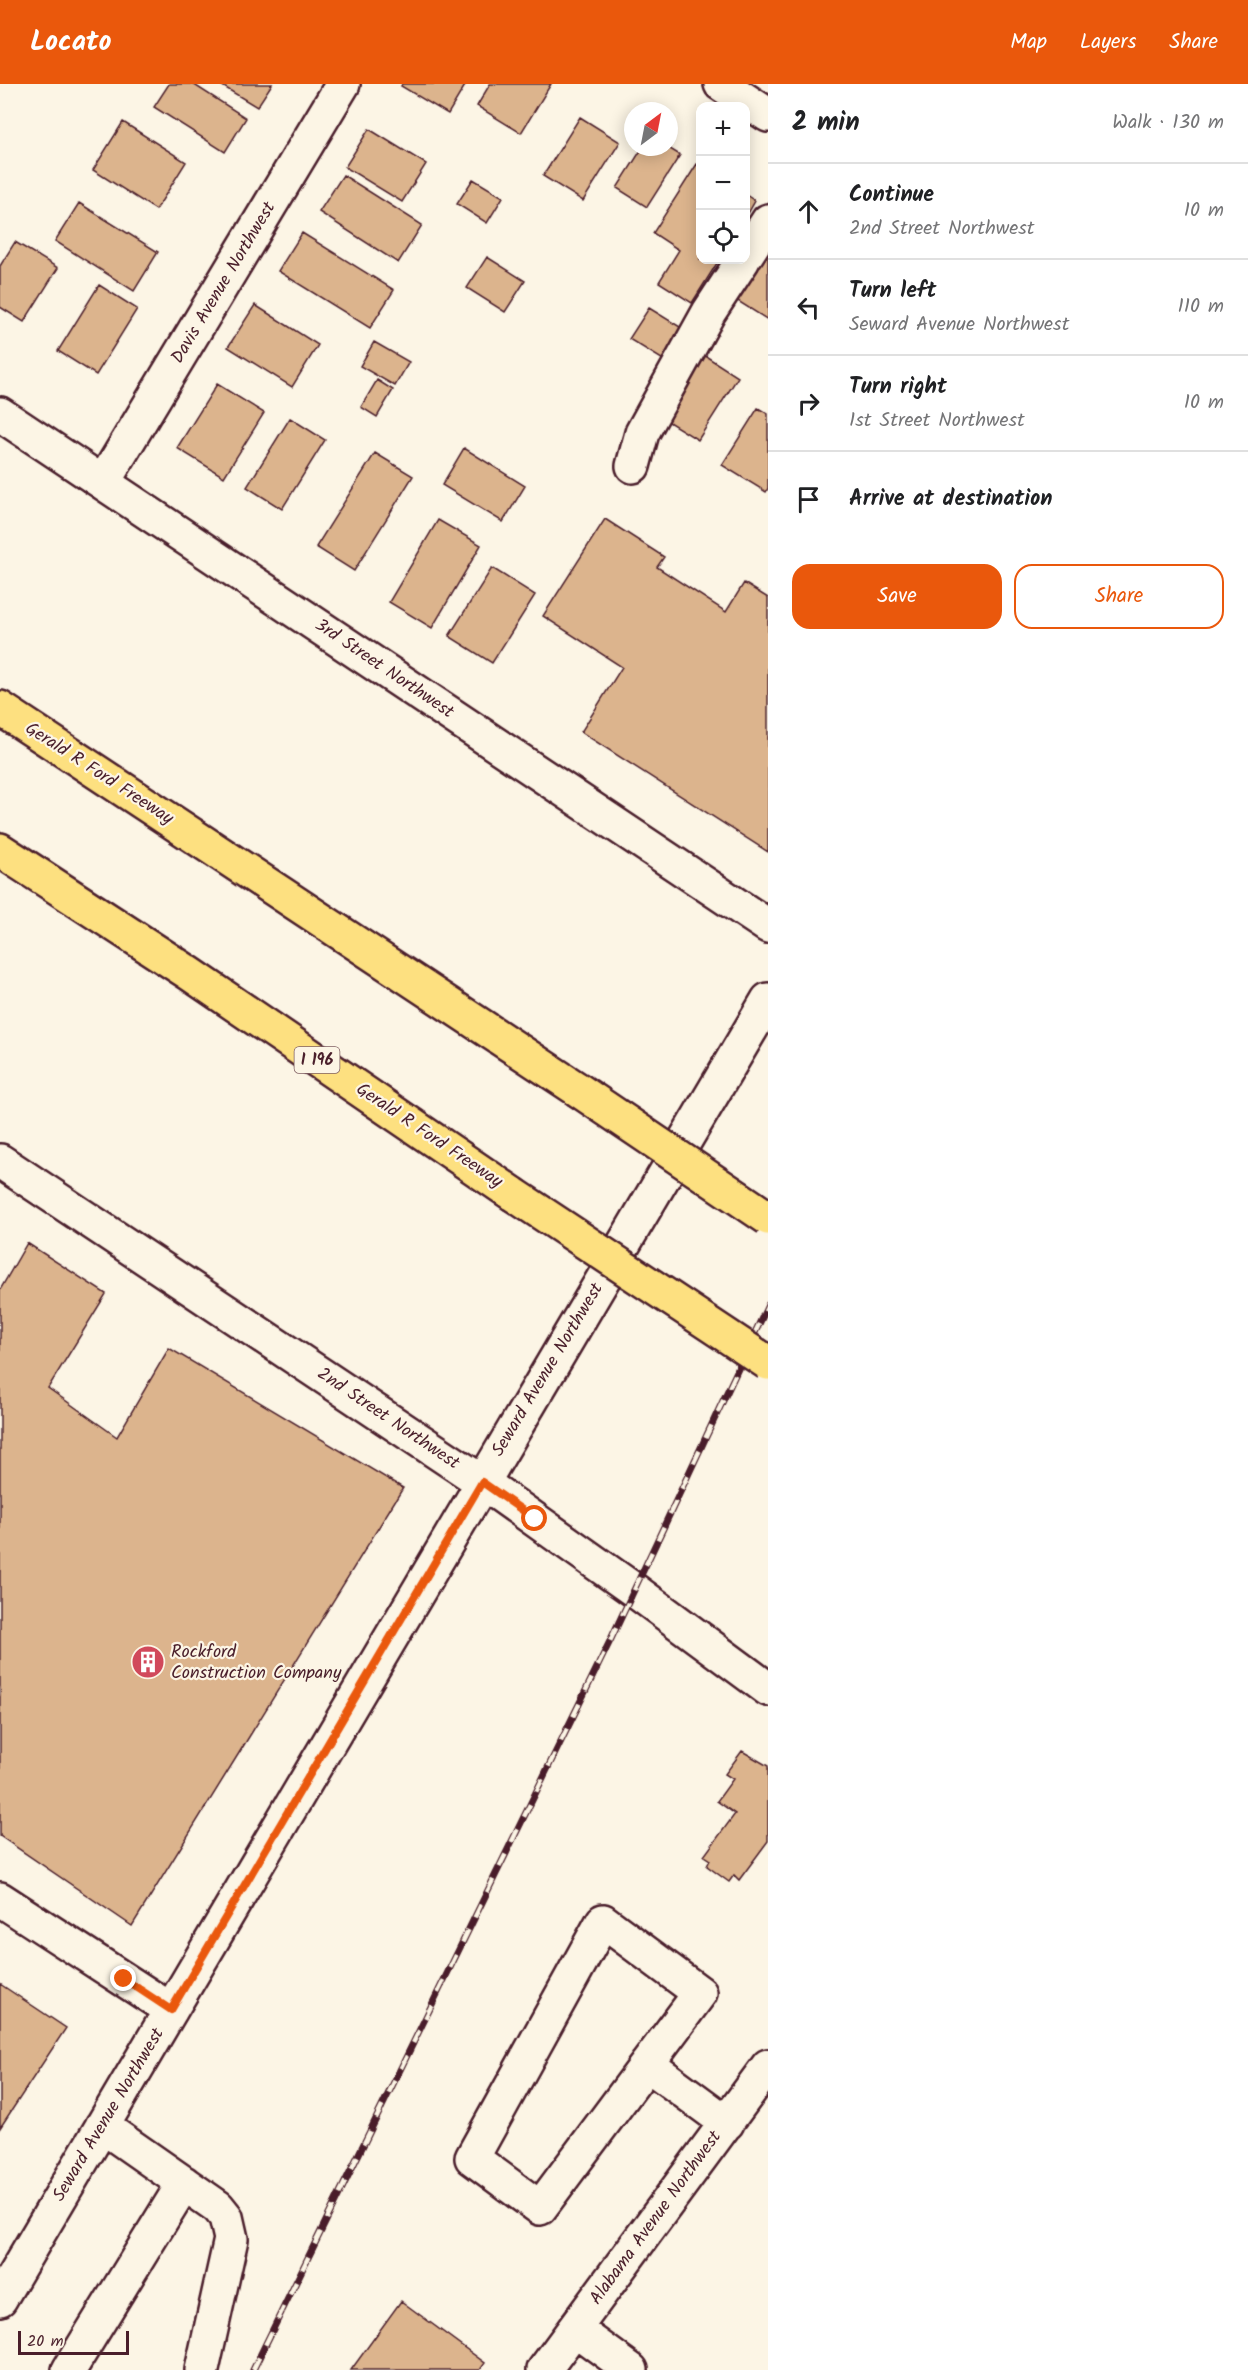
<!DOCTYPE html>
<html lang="en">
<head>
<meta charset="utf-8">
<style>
	:root { --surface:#fff; --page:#f2f2f2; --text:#202124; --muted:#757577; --line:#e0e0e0; --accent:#ea580c }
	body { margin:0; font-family:Kalam,sans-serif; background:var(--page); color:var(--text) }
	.controls { position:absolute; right:18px; top:18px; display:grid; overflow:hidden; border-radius:12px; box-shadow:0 3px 15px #0003 }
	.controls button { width:54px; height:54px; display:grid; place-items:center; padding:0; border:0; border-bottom:2px solid var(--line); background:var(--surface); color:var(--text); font:30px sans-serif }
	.compass { position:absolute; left:624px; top:18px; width:54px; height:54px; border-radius:50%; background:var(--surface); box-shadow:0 3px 15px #0003; rotate:32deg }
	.scale { position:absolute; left:18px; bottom:15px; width:111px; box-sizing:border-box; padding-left:6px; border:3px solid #4a1f2b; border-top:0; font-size:16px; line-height:21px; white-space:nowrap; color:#4a1f2b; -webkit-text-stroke:4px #fcf5e5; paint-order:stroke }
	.stop { position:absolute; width:18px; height:18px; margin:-14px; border:4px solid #ea580c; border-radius:50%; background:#fff }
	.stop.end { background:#ea580c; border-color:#fff; box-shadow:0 2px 6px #0008 }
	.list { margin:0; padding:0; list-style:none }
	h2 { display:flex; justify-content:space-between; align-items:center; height:78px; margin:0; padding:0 24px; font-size:26px }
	h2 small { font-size:20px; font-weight:400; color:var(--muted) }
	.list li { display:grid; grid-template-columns:39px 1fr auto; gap:18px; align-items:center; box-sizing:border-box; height:96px; padding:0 24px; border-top:2px solid var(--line) }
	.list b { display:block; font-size:22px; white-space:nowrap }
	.list p { margin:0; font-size:20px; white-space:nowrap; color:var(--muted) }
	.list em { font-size:20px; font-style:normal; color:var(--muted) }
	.actions { display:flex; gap:12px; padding:18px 24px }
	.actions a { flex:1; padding:14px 0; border:2px solid var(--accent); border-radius:18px; text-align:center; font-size:21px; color:var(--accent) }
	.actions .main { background:var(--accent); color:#fff }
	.icon { flex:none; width:33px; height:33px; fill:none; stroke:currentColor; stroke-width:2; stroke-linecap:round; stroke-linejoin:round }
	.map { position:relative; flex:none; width:768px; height:2286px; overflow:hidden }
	header { display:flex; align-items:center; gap:36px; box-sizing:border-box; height:84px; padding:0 30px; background:var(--accent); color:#fff }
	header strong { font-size:28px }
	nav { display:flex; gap:33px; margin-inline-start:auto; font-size:21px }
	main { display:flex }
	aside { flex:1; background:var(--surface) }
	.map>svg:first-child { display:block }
	.building { fill:#dcb48d; stroke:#4a1f2b; stroke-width:1.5 }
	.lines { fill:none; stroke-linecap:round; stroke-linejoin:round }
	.minor-casing { stroke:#4a1f2b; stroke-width:38 }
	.highway-casing { stroke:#4a1f2b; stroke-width:38 }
	.minor { stroke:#fcf5e5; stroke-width:33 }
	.highway { stroke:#fde080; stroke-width:33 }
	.rail-casing { stroke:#4a1f2b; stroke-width:7 }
	.rail { stroke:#fcf5e5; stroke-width:4.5; stroke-dasharray:14; stroke-linecap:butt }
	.highway-bridge-casing { stroke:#4a1f2b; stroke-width:38; stroke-linecap:butt }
	.highway-bridge { stroke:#fde080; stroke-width:33 }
	.route { stroke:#ea580c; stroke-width:8 }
	.labels { text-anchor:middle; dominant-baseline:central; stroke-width:4.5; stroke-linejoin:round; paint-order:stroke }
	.shield { fill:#fcf5e5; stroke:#7f5f63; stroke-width:1.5 }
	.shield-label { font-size:16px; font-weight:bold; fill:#4a1f2b }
	.street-label { font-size:18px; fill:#4a1f2b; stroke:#fcf5e5 }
	.poi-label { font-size:18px; fill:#4a1f2b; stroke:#fcf5e5; text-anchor:start }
</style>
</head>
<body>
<header>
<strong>Locato</strong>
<nav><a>Map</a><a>Layers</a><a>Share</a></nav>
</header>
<main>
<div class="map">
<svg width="768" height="2286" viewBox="0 0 768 2286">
	<rect width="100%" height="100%" fill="#fcf5e5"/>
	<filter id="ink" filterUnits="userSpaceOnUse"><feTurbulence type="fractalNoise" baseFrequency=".0167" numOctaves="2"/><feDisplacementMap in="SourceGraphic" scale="12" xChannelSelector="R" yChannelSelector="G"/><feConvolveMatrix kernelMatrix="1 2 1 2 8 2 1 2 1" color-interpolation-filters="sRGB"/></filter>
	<g filter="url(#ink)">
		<path class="building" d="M169,0H193L246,34L225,68L154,23Z
			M219,0H272L257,23Z
			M402,0H466L448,30L401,2Z
			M490,0H551L521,49L477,22Z
			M580,33L620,58L583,117L543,92Z
			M123,38L186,78L156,126L93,86Z
			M369,45L426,80L402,118L345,83Z
			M643,63H667L680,71L647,123L617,104Z
			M697,80L700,83V176H719L692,219L659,198L679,166L653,149Z
			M343,91L422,141L398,179L319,128Z
			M473,95L503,113L487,139L457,120Z
			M746,111L755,117L746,133Z
			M79,119L158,168L134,207L55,157Z
			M302,149L394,206L370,244L278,187Z
			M15,158L58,184L24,238L0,223V182Z
			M768,159V236L733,214Z
			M487,173L525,197L505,228L467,204Z
			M99,201L137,225L96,291L58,267Z
			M255,221L318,261L292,303L228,263Z
			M649,224L685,246L665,277L629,255Z
			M374,258L409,278L395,302L360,282Z
			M704,271L738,293L698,356L664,335Z
			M377,296L393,306L377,333L361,323Z
			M217,300L264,329L224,393L177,364Z
			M758,324L768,330V404L766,408L722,381Z
			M290,334L325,356L282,425L247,403Z
			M464,364L525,402L503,438L442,401Z
			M375,369L413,392L354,487L316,463Z
			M605,435L664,473L657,483L726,528L744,499L768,514V768L581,648L622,583L543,532Z
			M438,436L481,461L432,544L389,518Z
			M492,484L535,511L492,579L449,552Z
			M27,1159L106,1210L48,1304L117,1353L169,1264L403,1404L132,1842L0,1752V1206Z
			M742,1667L768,1682V1757L739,1796L734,1791L729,1798L707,1782L710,1776L704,1772L735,1730L717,1717L733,1695L725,1690Z
			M0,1900L66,1944L0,2044Z
			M401,2217L485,2279L480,2286H351Z"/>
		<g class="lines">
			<g class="minor-casing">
				<path id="minor" d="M721,0L768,31
					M746,171L768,137
					M0,330L768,842
					M633,382L642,349L709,228L743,176
					M104,397L343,0
					M0,1077L482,1398L634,1506L768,1605
					M0,1815L171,1926
					M603,1837L700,1909L540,2124L472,2074Z
					M647,1980L727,2039
					M102,2042L218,2123L226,2133L231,2155L202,2286
					M0,2215L768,916
					M575,2245L631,2286
					M69,2286L184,2099
					M544,2286L768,1982"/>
			</g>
			<g class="highway-casing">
				<path id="highway" d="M0,624L577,1005
					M0,766L189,889L513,1110"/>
			</g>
			<use href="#minor" class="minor"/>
			<use href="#highway" class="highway"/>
			<g class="rail-casing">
				<path id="rail" d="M253,2286L611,1555L768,1221"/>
			</g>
			<use href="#rail" class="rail"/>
			<g class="highway-bridge-casing">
				<path id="highway-bridge" d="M577,1005L768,1134
					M513,1110L768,1279"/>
			</g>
			<use href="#highway-bridge" class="highway-bridge"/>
		</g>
	</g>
	<g class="lines" filter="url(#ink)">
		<path class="route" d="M124,1895L171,1926L482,1398L535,1435"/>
	</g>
	<defs>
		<g id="building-disc" transform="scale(1.725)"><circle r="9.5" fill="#d1495b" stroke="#fcf5e5"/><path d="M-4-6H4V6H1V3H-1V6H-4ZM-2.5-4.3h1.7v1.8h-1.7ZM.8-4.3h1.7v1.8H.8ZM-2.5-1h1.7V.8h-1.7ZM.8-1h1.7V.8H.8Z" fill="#fff"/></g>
	</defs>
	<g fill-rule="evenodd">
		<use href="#building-disc" x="148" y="1578"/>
	</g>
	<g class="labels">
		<rect class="shield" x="294.5" y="963" width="45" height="26" rx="4.5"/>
		<g class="shield-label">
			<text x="317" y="976">I 196</text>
		</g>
		<g class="street-label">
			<text transform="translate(224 199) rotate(-59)">Davis Avenue Northwest</text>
			<text transform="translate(384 585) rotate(34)">3rd Street Northwest</text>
			<text transform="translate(99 690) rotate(33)">Gerald R Ford Freeway</text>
			<text transform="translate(429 1052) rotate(34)">Gerald R Ford Freeway</text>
			<text transform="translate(548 1286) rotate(-59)">Seward Avenue Northwest</text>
			<text transform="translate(388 1335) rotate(34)">2nd Street Northwest</text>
			<text transform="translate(109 2031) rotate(-59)">Seward Avenue Northwest</text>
			<text transform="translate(656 2134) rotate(-54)">Alabama Avenue Northwest</text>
		</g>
		<g class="poi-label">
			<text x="171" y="1568">Rockford<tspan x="171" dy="21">Construction Company</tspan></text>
		</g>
	</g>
</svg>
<div class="controls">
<button>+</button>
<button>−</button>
<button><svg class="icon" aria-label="locate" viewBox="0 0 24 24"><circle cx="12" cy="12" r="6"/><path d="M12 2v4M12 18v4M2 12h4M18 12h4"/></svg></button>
</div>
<svg class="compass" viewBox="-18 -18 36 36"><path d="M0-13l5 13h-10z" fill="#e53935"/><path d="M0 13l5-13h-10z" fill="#757577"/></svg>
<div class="scale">20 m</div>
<div class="stop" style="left:535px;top:1435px"></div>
<div class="stop end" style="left:124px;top:1895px"></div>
</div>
<aside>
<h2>2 min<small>Walk · 130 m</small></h2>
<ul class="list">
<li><svg class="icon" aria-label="ahead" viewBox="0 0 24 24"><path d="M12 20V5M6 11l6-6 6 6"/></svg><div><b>Continue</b><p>2nd Street Northwest</p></div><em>10 m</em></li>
<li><svg class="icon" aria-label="left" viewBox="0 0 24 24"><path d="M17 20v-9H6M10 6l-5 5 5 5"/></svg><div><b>Turn left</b><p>Seward Avenue Northwest</p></div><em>110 m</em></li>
<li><svg class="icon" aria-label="right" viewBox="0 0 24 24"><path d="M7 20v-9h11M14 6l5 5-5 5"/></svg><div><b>Turn right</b><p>1st Street Northwest</p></div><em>10 m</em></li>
<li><svg class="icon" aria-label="arrive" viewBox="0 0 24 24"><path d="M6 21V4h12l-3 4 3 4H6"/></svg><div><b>Arrive at destination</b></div></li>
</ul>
<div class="actions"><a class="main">Save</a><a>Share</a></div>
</aside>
</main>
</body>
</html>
